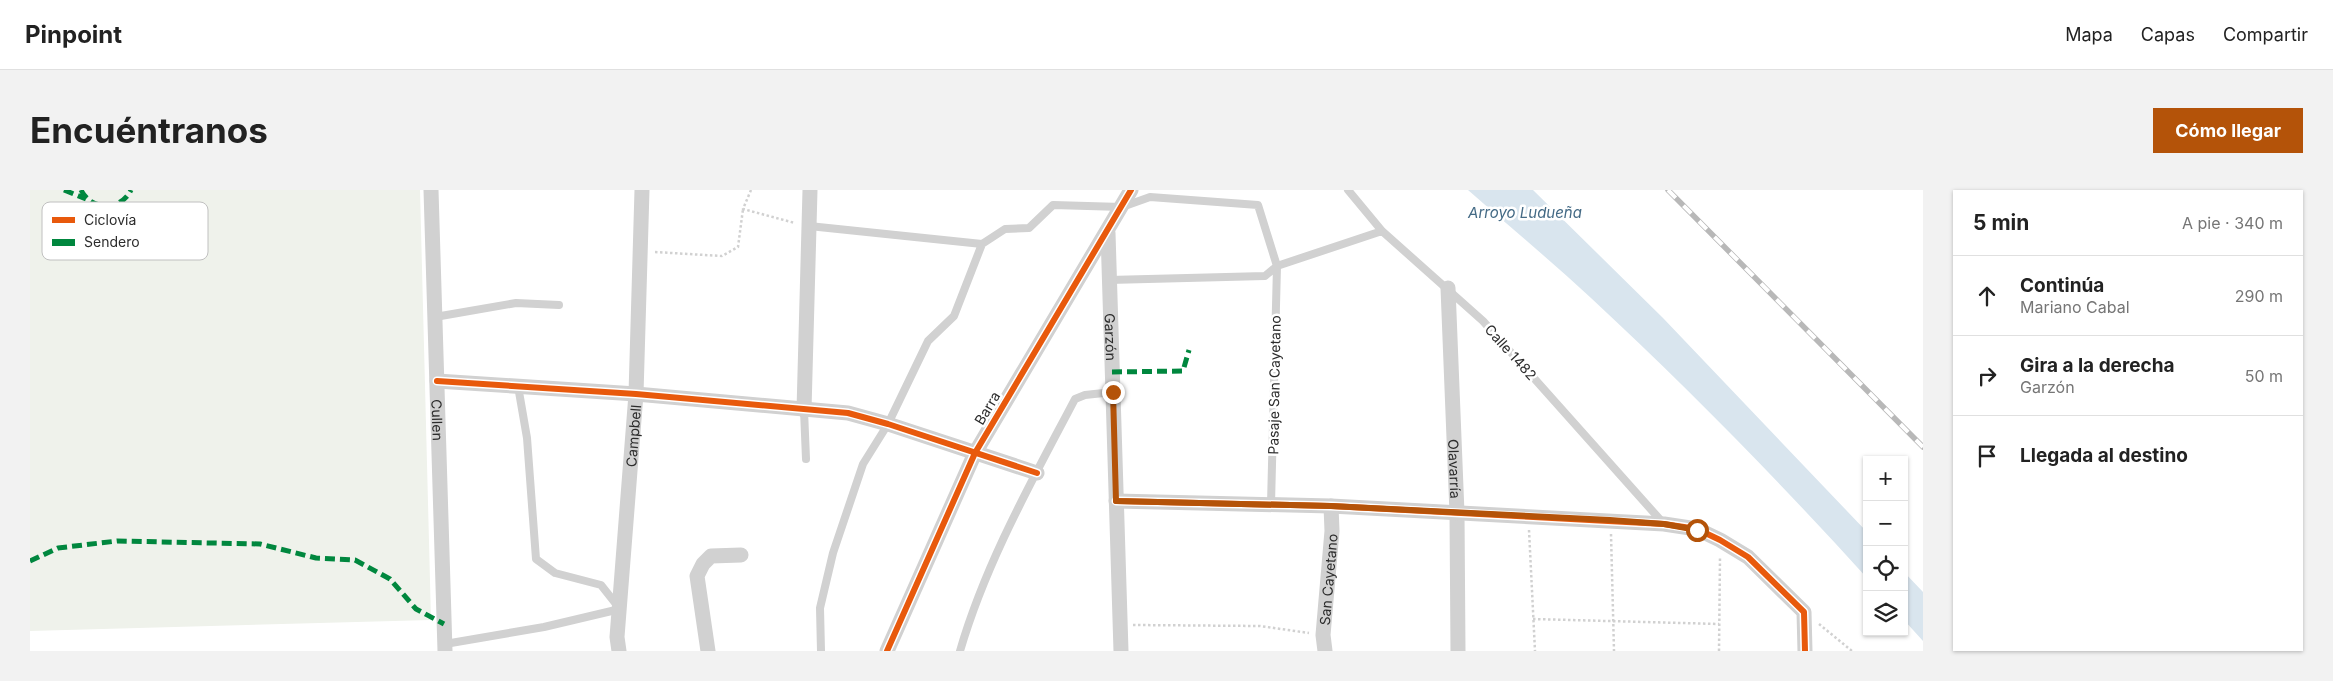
<!DOCTYPE html>
<html lang="es">
<head>
<meta charset="utf-8">
<style>
	:root { --surface:#fff; --page:#f2f2f2; --text:#222; --muted:#767676; --line:#e0e0e0; --accent:#b45309 }
	body { margin:0; font-family:Inter,sans-serif; background:var(--page); color:var(--text) }
	.controls { position:absolute; right:15px; bottom:15px; display:grid; overflow:hidden; border-radius:0px; box-shadow:0 1px 4px #0004 }
	.controls button { width:45px; height:45px; display:grid; place-items:center; padding:0; border:0; border-bottom:1px solid var(--line); background:var(--surface); color:var(--text); font:25px sans-serif }
	.stop { position:absolute; width:15px; height:15px; margin:-11px; border:4px solid #b45309; border-radius:50%; background:#fff }
	.stop.end { background:#b45309; border-color:#fff; box-shadow:0 1px 5px #0008 }
	.list { margin:0; padding:0; list-style:none }
	h2 { display:flex; justify-content:space-between; align-items:center; height:65px; margin:0; padding:0 20px; font-size:21px }
	h2 small { font-size:16px; font-weight:400; color:var(--muted) }
	.list li { display:grid; grid-template-columns:32px 1fr auto; gap:15px; align-items:center; box-sizing:border-box; height:80px; padding:0 20px; border-top:1px solid var(--line) }
	.list b { display:block; font-size:19px; white-space:nowrap }
	.list p { margin:0; font-size:16px; white-space:nowrap; color:var(--muted) }
	.list em { font-size:16px; font-style:normal; color:var(--muted) }
	.icon { flex:none; width:28px; height:28px; fill:none; stroke:currentColor; stroke-width:2; stroke-linecap:round; stroke-linejoin:round }
	.map { position:relative; flex:none; width:1893px; height:461px; overflow:hidden; border-radius:0px }
	header { display:flex; align-items:center; gap:30px; box-sizing:border-box; height:70px; padding:0 25px; background:var(--surface); border-bottom:1px solid var(--line) }
	header strong { font-size:24px }
	nav { display:flex; gap:28px; margin-inline-start:auto; font-size:18px }
	.intro { display:flex; align-items:center; justify-content:space-between; box-sizing:border-box; height:120px; padding:0 30px }
	h1 { margin:0; font-size:35px }
	.button { padding:12px 22px; border-radius:0px; background:var(--accent); color:#fff; font-size:18px; font-weight:700 }
	main { display:flex; gap:30px; padding:0 30px }
	aside { flex:1; background:var(--surface); border-radius:0px; box-shadow:0 1px 4px #0004 }
	.map>svg:first-child { display:block }
	.green { fill:#eff2eb }
	.water { fill:#d9e5ee }
	.lines { fill:none; stroke-linecap:round; stroke-linejoin:round }
	.path { stroke:#d1d1d1; stroke-width:2.5; stroke-dasharray:2.5 2.5; stroke-linecap:butt }
	.lane { stroke:#d1d1d1; stroke-width:8 }
	.street { stroke:#d1d1d1; stroke-width:15 }
	.rail-casing { stroke:#b8b8b8; stroke-width:5.5 }
	.rail { stroke:#fff; stroke-width:4; stroke-dasharray:11; stroke-linecap:butt }
	.quiet { stroke:#00873e; stroke-width:5; stroke-dasharray:10 5; stroke-linecap:butt }
	.cycleway-casing { stroke:#fff; stroke-width:9 }
	.cycleway { stroke:#e8590c; stroke-width:6 }
	.route { stroke:#b45309; stroke-width:6 }
	.labels { text-anchor:middle; dominant-baseline:central; stroke-width:5; stroke-linejoin:round; paint-order:stroke }
	.street-label { font-size:14px; fill:#2c2c2c; stroke:#fff }
	.water-label { font-size:15px; font-style:italic; fill:#446a85; stroke:#fff }
	.key { fill:#fff; stroke:#c0c0c0; stroke-width:1 }
	.key-label { font-size:14px; fill:#2c2c2c }
</style>
</head>
<body>
<header>
<strong>Pinpoint</strong>
<nav><a>Mapa</a><a>Capas</a><a>Compartir</a></nav>
</header>
<div class="intro"><h1>Encuéntranos</h1><a class="button">Cómo llegar</a></div>
<main>
<div class="map">
<svg width="1893" height="461" viewBox="0 0 1893 461">
	<rect width="100%" height="100%" fill="#fff"/>
	<path class="green" d="M0,0H390L401,430L0,441Z"/>
	<path class="water" d="M1438,0H1503L1633,128L1837,342V388C1749,291 1657,197 1561,108C1521,71 1479,36 1438,0Z
		M1874,382L1893,402V451L1874,430Z"/>
	<g class="lines">
		<path class="path" d="M721,0L713,19L765,33
			M625,62L692,66L708,57L713,19
			M1499,340L1505,461
			M1581,344L1584,461
			M1503,429L1689,434
			M1789,434L1822,461
			M1103,435L1230,436L1279,443
			M1689,461L1690,367"/>
		<path class="lane" d="M1318,0L1352,41L1453,131L1634,334
			M779,36L952,54
			M1079,90L1235,86L1247,76L1352,41
			M405,127L486,113L529,115
			M774,220L776,269
			M415,454L514,437L590,419L571,395L525,383L506,369L497,248L488,196
			M791,461L790,418L803,363L833,274L858,234L898,151L924,126L952,54L975,39L999,38L1023,15L1092,17L1120,7L1228,15L1247,76L1241,314
			M930,461C956,372 1002,291 1045,209L1055,205L1083,202"/>
		<g class="street">
			<path id="s1" d="M401,0L415,461"/>
			<path id="s2" d="M1078,43L1091,461"/>
			<path id="s3" d="M1418,98L1427,323L1428,461"/>
			<path d="M407,191L606,204L818,223L858,234L1007,283"/>
			<path d="M774,220L780,0"/>
			<path d="M1086,311L1301,316L1634,334L1667,339L1690,350L1718,367L1774,422L1775,461"/>
			<path id="s4" d="M589,461L587,447L606,204L612,0"/>
			<path d="M678,461L667,386L673,374L681,366L711,365"/>
			<path d="M857,461L945,263L1101,0"/>
			<path id="s5" d="M1295,461L1293,445L1302,341L1301,316"/>
		</g>
		<g class="rail-casing">
			<path id="rail" d="M1638,0L1893,257"/>
		</g>
		<use href="#rail" class="rail"/>
		<path class="quiet" d="M34,0L56,9
			M51,0C61,21 91,21 101,0
			M1082,182L1153,181L1159,160
			M0,371L28,358L87,351L230,354L286,368L325,370L360,389L386,419L414,434"/>
		<g class="cycleway-casing">
			<path id="cycleway" d="M407,191L606,204L818,223L858,234L1007,283
				M1086,311L1301,316L1634,334L1667,339L1690,350L1718,367L1774,422L1775,461
				M857,461L945,263L1101,0"/>
		</g>
		<use href="#cycleway" class="cycleway"/>
	</g>
	<g class="lines">
		<path class="route" d="M1083,202L1086,311L1301,316L1580,330L1634,334L1667,340"/>
	</g>
	<g class="labels">
		<g class="street-label">
			<text stroke="none"><textPath href="#s2" startOffset="104">Garzón</textPath></text>
			<text transform="translate(1481 162) rotate(48)">Calle 1482</text>
			<text transform="translate(1244 195) rotate(-89)">Pasaje San Cayetano</text>
			<text transform="translate(957 218) rotate(-59)">Barra</text>
			<text stroke="none"><textPath href="#s1" startOffset="230">Cullen</textPath></text>
			<text stroke="none"><textPath href="#s4" startOffset="216">Campbell</textPath></text>
			<text stroke="none"><textPath href="#s3" startOffset="181">Olavarría</textPath></text>
			<text stroke="none"><textPath href="#s5" startOffset="72">San Cayetano</textPath></text>
		</g>
		<g class="water-label">
			<text x="1495" y="22">Arroyo Ludueña</text>
		</g>
	</g>
	<rect x="12" y="12" width="166" height="58" rx="8" class="key"/>
	<rect x="22" y="27" width="23" height="6" fill="#e8590c"/>
	<rect x="22" y="49" width="23" height="7" fill="#00873e"/>
	<g class="key-label">
		<text x="54" y="35">Ciclovía</text>
		<text x="54" y="57">Sendero</text>
	</g>
</svg>
<div class="controls">
<button>+</button>
<button>−</button>
<button><svg class="icon" aria-label="locate" viewBox="0 0 24 24"><circle cx="12" cy="12" r="6"/><path d="M12 2v4M12 18v4M2 12h4M18 12h4"/></svg></button>
<button><svg class="icon" aria-label="layers" viewBox="0 0 24 24"><path d="M12 4l9 5-9 5-9-5zM3 14l9 5 9-5"/></svg></button>
</div>
<div class="stop" style="left:1667px;top:340px"></div>
<div class="stop end" style="left:1083px;top:202px"></div>
</div>
<aside>
<h2>5 min<small>A pie · 340 m</small></h2>
<ul class="list">
<li><svg class="icon" aria-label="ahead" viewBox="0 0 24 24"><path d="M12 20V5M6 11l6-6 6 6"/></svg><div><b>Continúa</b><p>Mariano Cabal</p></div><em>290 m</em></li>
<li><svg class="icon" aria-label="right" viewBox="0 0 24 24"><path d="M7 20v-9h11M14 6l5 5-5 5"/></svg><div><b>Gira a la derecha</b><p>Garzón</p></div><em>50 m</em></li>
<li><svg class="icon" aria-label="arrive" viewBox="0 0 24 24"><path d="M6 21V4h12l-3 4 3 4H6"/></svg><div><b>Llegada al destino</b></div></li>
</ul>
</aside>
</main>
</body>
</html>
